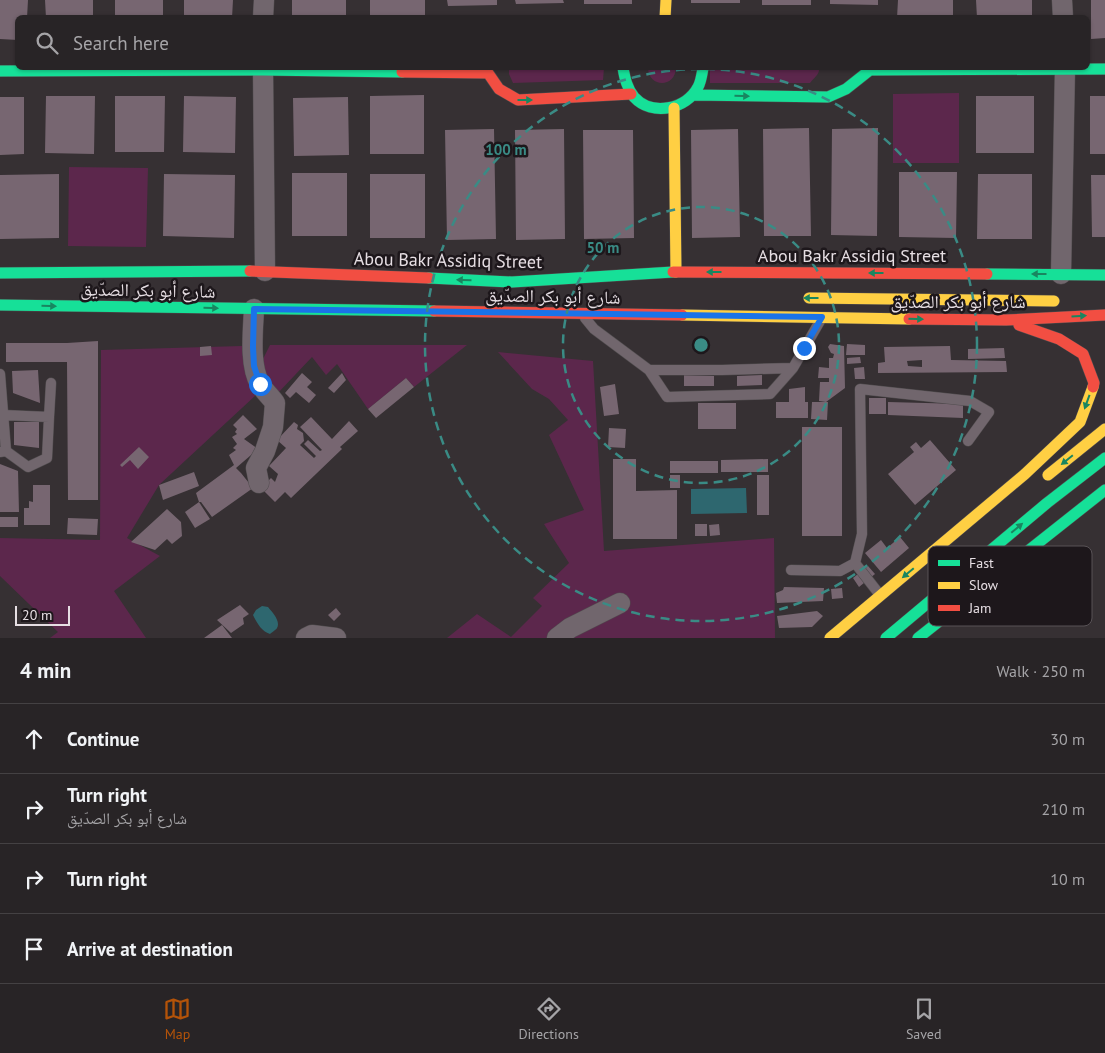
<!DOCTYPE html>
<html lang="en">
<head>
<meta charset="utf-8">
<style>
	:root { --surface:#282426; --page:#302c2e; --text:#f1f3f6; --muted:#a5a4a7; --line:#444143; --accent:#b45309 }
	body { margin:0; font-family:"PT Sans","Noto Naskh Arabic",sans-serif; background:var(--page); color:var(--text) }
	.scale { position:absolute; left:15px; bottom:12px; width:55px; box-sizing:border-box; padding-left:5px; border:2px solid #e6dee3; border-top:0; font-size:14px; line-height:18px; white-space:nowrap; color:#e6dee3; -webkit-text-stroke:4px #1d171b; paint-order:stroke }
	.stop { position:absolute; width:15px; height:15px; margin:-11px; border:4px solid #1a73e8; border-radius:50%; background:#fff }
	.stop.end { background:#1a73e8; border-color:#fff; box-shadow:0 1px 5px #0008 }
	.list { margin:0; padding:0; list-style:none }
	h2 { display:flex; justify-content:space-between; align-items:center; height:65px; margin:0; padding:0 20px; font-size:21px }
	h2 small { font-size:16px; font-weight:400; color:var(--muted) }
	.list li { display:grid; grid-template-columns:32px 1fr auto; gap:15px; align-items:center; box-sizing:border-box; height:70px; padding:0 20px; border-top:1px solid var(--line) }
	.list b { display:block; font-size:19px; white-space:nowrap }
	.list p { margin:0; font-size:16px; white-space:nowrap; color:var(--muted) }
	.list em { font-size:16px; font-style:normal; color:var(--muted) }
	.icon { flex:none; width:28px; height:28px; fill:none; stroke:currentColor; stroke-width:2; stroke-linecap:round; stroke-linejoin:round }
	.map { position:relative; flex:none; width:1105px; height:638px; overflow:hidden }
	.search { position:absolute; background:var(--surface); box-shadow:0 1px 4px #0004; left:15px; right:15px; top:15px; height:55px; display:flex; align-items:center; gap:12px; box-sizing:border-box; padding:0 18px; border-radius:8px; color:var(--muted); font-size:19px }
	.sheet { height:345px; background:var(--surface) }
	nav { display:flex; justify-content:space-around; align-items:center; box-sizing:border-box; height:70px; border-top:1px solid var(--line); background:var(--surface); font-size:14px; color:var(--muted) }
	nav a { display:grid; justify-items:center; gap:2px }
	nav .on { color:var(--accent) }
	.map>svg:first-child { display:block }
	.green { fill:#5c274c }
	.water { fill:#2e676f }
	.building { fill:#776671; fill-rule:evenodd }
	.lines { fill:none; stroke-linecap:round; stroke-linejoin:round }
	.lane-casing { stroke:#514d4f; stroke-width:11 }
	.street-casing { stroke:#514d4f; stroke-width:21 }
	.fast-casing { stroke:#514d4f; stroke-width:12 }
	.slow-casing { stroke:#514d4f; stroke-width:12 }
	.jam-casing { stroke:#514d4f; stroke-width:12 }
	.lane { stroke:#71666d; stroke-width:10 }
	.street { stroke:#71666d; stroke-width:20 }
	.fast { stroke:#16e098; stroke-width:11 }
	.slow { stroke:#ffcf43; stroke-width:11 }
	.jam { stroke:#f24e42; stroke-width:11 }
	.oneway { fill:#198660 }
	.route { stroke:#1a73e8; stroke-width:6 }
	.ring { fill:none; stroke:#3a8b85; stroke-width:2.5; stroke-dasharray:9 6 }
	.labels { text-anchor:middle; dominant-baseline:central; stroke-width:5; stroke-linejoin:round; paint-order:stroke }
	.street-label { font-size:18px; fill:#e6dee3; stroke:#1d171b }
	.key { fill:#1d171b; stroke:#595357; stroke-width:1 }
	.key-label { font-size:14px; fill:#e6dee3 }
	.centre { fill:#3a8b85; stroke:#1d171b; stroke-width:2.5 }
	.ring-label { font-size:15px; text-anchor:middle; font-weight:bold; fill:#3a8b85; stroke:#1d171b; stroke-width:5; stroke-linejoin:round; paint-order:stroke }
</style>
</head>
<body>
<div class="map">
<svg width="1105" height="638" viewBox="0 0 1105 638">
	<rect width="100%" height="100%" fill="#363033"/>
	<path class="green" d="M509,68H604L603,80L513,83L509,74Z
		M648,68H676C675,88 649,88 648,68Z
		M710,68H819C820,74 814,78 810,83H710Z
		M959,93V163H893V94Z
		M69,167L148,168L146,247L68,246Z
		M270,345H467L414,387L406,378L368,409L337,364L326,375L312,357L277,394L269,386L262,361Z
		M242,346L257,394L159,485L127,538L160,556L114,591L146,638H50L58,632L0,576V538L100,540L101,350Z
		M498,352L593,361L604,551L774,538L775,638H447L477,614L511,637L542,606L533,598L569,563L544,524L584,510L549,435L568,420L549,399L532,389Z"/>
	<path class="water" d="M746,488L747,513L691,514V489Z
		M262,606L268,607C272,612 281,621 277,628C277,629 271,633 270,634C261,631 257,623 253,615L256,610Z"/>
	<path class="building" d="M0,0H28L27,18H18V40L0,39Z
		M45,0H93V18H46Z
		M115,0H163V18H115Z
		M184,0H233L232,18H184Z
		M292,0H346V18H292Z
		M370,0H425V18H370Z
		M447,0H497V5L448,6Z
		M515,0H563L564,3L516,4Z
		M584,0H632V4H584Z
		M691,0H740V3H691Z
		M762,0H811V5H762Z
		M830,0H878V5L830,4Z
		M898,0H953V18H897Z
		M976,0H1032V18H977Z
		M1091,0H1105V38L1091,39Z
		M424,95V154H370V96Z
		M46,96H95L94,154L45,153Z
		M115,96H165L164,152H115Z
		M184,96L236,97L235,153L183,152Z
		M976,96H1034V153H976Z
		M1090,96H1105V154H1090Z
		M0,97H24V154L0,155Z
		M348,97L349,155L294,156L293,98Z
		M809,128L811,236H764L763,129Z
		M878,128L877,236L831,235L832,129Z
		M494,129L496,239L447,240L445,130Z
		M564,129L565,239L516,240L515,130Z
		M738,129L740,237L692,238L691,130Z
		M583,130H633L634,238L584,239Z
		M899,172H957L956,238L899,237Z
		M292,173H347V236H292Z
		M59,174V238L0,239V175Z
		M164,174L235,175L234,238L163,236Z
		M370,174H425V238H370Z
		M978,174H1032V239H977Z
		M1091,175H1105V237H1092Z
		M98,341V500H68L67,362H6V343H67Z
		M830,344L844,346L845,388L826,402L819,401L820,382H829V378H818L819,367L829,368V358H833L834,354L831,353L828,347Z
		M847,344L865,345V355H846Z
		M211,346L212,355L200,356V347Z
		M950,346L951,360L1006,361L1007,372L878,373V363L885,362L884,347ZM922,360V367L908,366L907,361Z
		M1004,348L1005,358L968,359V349Z
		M860,357L861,363L847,364V358Z
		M864,367L865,379H855L854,368Z
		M38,370L40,403L13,393L12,371Z
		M302,373L312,382L307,387L316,395L309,403L296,392L290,398L285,393Z
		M342,373L346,380L334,393L328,388Z
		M684,375L714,376V386H684Z
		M762,375V385L737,386V376Z
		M406,378L414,387L376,418L368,409Z
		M615,384L619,414L604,416L600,387Z
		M805,387V402H808V418H776V402H789V389Z
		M869,398H886V414H869Z
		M812,402H828L827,420L811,419Z
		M888,402L963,404V418L888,415Z
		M698,403H736V429H698Z
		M243,415L257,429L244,439L258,449L236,468L241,473L253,488L212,517L201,502H199L196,493L234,465L229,455L236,450L233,448L237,444L232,437L237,434L235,432L237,429L233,425Z
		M311,417L332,439L349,421L358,431L340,447L342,449L291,498L285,492L275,502L261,488L271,478L275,482L278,474L269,466L286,448L277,440L294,422L298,425L297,429L303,433L304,441L300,445L314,458L316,456L304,444L308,440L320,451L322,450L300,427Z
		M14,422H39V448L14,445Z
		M802,427H842V536H802Z
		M609,428L626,429L625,448L608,447Z
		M930,440L956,470L915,505L888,474L914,452L910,447L916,442L921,448Z
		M139,447L149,457L138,469L130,460L122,467L120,465Z
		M613,459H636V491L677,490V539H613Z
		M768,459V472H721V460Z
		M670,461H718V473H670Z
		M0,464L18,471L19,512H0Z
		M194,472L199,486L163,500L159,485Z
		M670,475H680V488H670Z
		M757,475H769V515H757Z
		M33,485H50V525H24V508H29V501L33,502Z
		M199,502L210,519L195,528L185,512Z
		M167,509L181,522L182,536L172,544L167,539L155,550L131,542Z
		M0,517H18V527H0Z
		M68,518L98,519L97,535L67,534Z
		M695,524H707V536H695Z
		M719,524L720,535L710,536L709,525Z
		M900,537L909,548L881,572L865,553L881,540L887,548Z
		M868,566L875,574L859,587L853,578Z
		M784,587L824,588L823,601L777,603L776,593L783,590Z
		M842,588L843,598L832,599L831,589Z
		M240,605L249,614L243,618L244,624L231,633L217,620Z
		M336,608L341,614L334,621L328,615Z
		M817,611L823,616L812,627L779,628L777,616Z
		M222,625L232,638H204Z"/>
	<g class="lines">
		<g class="lane-casing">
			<path id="lane" d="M585,318L594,329L649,370H722L793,368L820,321
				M649,370L667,397L770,394L793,368
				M0,374L6,451L0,452
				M3,415L49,417L47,458L28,467L6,451
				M49,417L51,383
				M855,563L880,595
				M791,570L840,571L855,563L862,534L860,389L970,401L989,412L968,441"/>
		</g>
		<g class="street-casing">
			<path id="street" d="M1062,0L1063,18
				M263,18L264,0
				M263,68L265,271
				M1061,274L1065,68
				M254,309C253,331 249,365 260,384C264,391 271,397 275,403L273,427L265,451L256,468L259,483
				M306,638L312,635L336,638
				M557,638L570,628L620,603"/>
		</g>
		<g class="fast-casing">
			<path id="fast" d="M623,68C625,79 627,88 634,97C652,117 687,109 698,87C701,82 702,74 703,68
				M0,71L263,70L402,72
				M693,95L828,97L846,89L870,70L1105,69
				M0,273L250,271
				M987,274L1105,275
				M429,278L512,282L673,272
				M0,305L434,311
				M886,638L1047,503L1105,458
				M918,638L1105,490"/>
		</g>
		<g class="slow-casing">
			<path id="slow" d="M665,18L666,0
				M674,108L676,272
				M809,298L1054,301
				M682,315L909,319
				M1048,475L1105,429
				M830,638L1025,474L1080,422L1093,387"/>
		</g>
		<g class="jam-casing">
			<path id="jam" d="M402,72L488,73
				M488,73L499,89L518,100L631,94
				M250,271L429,278
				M673,272L987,274
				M434,311L682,315
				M909,319L1006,320L1105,315
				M1019,325L1059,339L1083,354L1094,383L1093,387"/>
		</g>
		<use href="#lane" class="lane"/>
		<use href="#street" class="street"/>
		<use href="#fast" class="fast"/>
		<use href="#slow" class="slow"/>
		<use href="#jam" class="jam"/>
	</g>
	<defs><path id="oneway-solid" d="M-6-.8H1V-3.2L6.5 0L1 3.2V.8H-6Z" transform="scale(1.25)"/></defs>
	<g class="oneway">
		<use href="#oneway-solid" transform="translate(742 96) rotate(1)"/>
		<use href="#oneway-solid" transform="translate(525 100)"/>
		<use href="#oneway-solid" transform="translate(714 272) rotate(-180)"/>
		<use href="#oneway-solid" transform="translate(876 273) rotate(-180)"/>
		<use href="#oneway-solid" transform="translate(1039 274) rotate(-180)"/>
		<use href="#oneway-solid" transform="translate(464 280) rotate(-178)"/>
		<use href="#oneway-solid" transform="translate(811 298) rotate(-180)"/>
		<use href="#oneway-solid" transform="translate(49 306) rotate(1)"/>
		<use href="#oneway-solid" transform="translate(211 308) rotate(1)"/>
		<use href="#oneway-solid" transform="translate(1079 316) rotate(-3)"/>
		<use href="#oneway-solid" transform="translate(916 319) rotate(1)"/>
		<use href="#oneway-solid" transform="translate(1087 402) rotate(110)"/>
		<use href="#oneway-solid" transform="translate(1067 460) rotate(141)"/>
		<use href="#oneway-solid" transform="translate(1017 528) rotate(-40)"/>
		<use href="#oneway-solid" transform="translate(908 573) rotate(140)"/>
	</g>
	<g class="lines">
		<path class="route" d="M260,384L254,366L253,347L254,309L822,317L804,348"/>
	</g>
	<g class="ring">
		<circle cx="701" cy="345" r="138"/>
		<circle cx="701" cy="345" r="276"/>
	</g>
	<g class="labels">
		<g class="street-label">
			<text x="852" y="255">Abou Bakr Assidiq Street</text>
			<text transform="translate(448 260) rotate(1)">Abou Bakr Assidiq Street</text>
			<text transform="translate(148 290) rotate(1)">شارع أبو بكر الصدّيق</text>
			<text transform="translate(553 296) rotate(1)">شارع أبو بكر الصدّيق</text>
			<text x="958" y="301">شارع أبو بكر الصدّيق</text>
		</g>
	</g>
	<rect x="928" y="546" width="164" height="80" rx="8" class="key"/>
	<rect x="938" y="560" width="22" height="6" fill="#16e098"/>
	<rect x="938" y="582" width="22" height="7" fill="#ffcf43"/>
	<rect x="938" y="605" width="22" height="6" fill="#f24e42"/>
	<g class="key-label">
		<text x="969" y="568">Fast</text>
		<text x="969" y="590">Slow</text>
		<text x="969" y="613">Jam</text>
	</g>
	<circle cx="701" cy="345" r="8" class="centre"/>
	<g class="ring-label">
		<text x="506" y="155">100 m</text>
		<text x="603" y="253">50 m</text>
	</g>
</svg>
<div class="scale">20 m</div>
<div class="stop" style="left:260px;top:384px"></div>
<div class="stop end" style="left:804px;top:348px"></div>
<div class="search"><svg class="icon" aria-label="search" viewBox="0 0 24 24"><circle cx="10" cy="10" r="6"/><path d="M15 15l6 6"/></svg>Search here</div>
</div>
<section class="sheet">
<h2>4 min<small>Walk · 250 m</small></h2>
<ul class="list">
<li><svg class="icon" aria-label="ahead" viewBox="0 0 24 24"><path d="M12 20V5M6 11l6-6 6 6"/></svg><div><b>Continue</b></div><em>30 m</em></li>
<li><svg class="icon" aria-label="right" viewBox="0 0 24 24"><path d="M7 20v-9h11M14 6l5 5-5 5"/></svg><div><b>Turn right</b><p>شارع أبو بكر الصدّيق</p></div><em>210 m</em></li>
<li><svg class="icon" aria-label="right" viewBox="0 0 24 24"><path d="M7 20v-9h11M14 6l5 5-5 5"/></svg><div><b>Turn right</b></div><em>10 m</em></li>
<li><svg class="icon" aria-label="arrive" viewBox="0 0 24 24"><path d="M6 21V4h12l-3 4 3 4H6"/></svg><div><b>Arrive at destination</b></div></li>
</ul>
</section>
<nav>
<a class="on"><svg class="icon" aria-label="map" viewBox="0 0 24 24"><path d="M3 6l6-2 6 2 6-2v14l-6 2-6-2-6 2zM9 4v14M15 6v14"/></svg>Map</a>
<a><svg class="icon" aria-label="directions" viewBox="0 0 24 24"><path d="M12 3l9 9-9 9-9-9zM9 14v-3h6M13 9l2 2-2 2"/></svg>Directions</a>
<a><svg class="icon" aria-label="saved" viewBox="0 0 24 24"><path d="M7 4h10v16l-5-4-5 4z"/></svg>Saved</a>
</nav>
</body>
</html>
